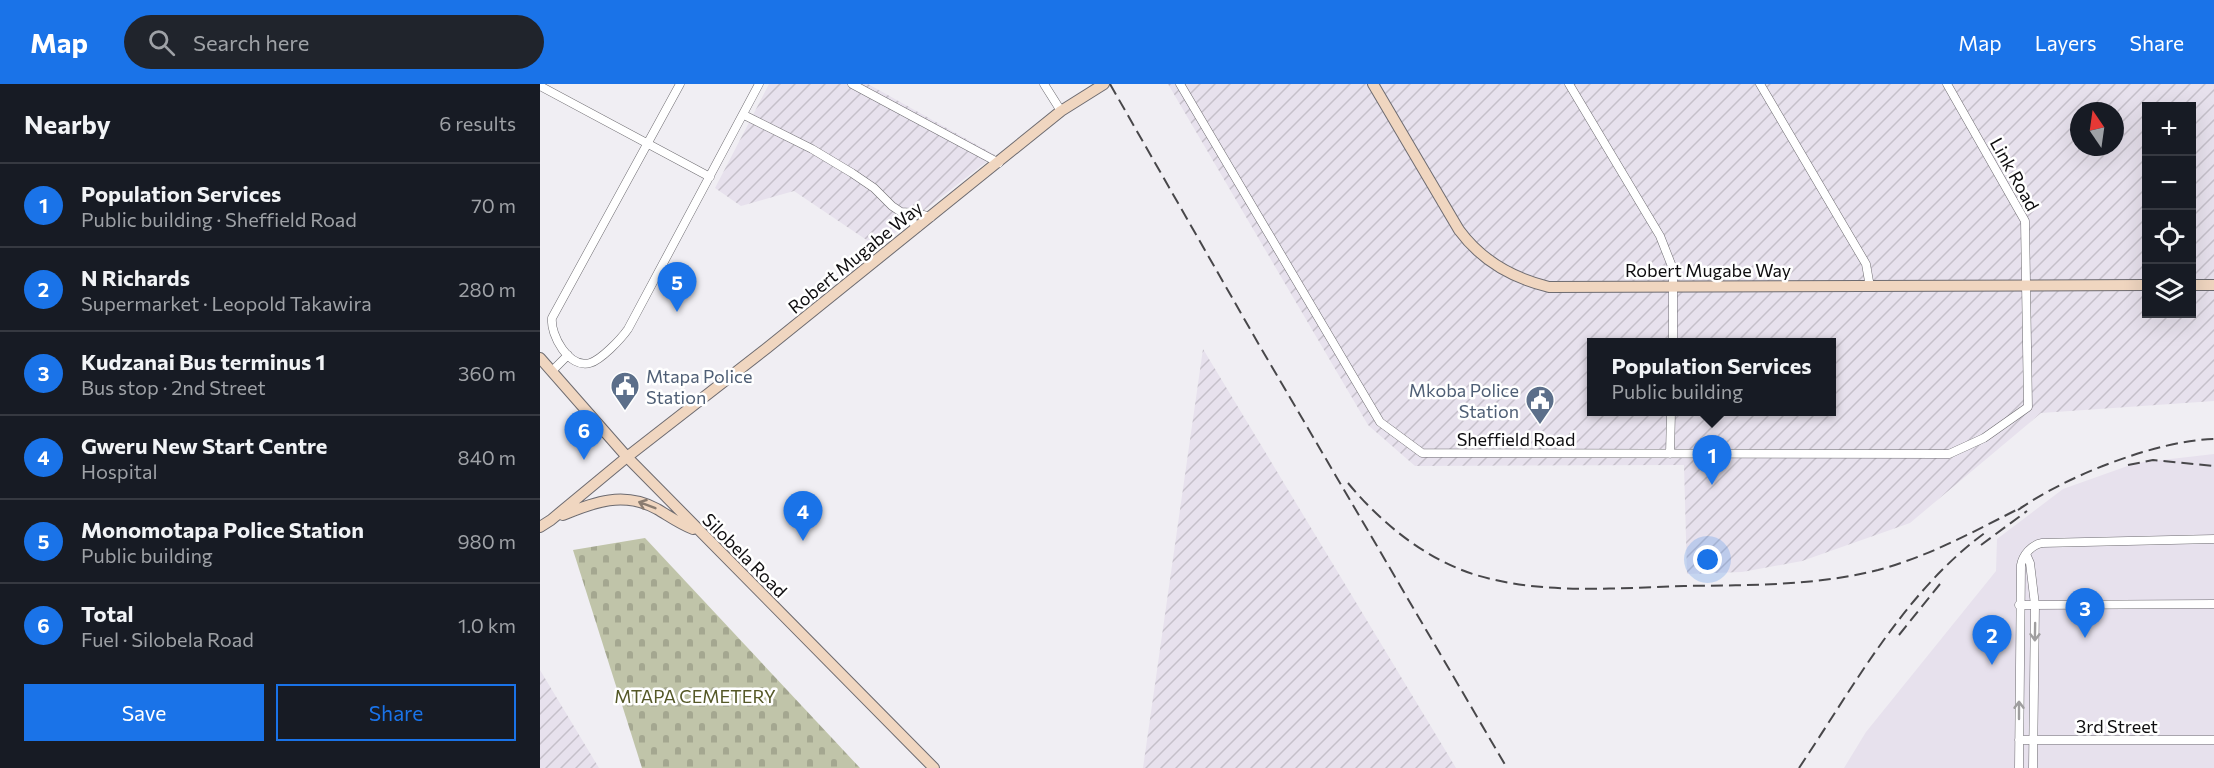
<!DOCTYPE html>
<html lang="en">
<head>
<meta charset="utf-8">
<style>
	:root { --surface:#171b24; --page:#20242c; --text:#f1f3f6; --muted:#9ea1a6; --line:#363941; --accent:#1a73e8 }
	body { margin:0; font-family:Commissioner,sans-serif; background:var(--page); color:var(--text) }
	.controls { position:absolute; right:18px; top:18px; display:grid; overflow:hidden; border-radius:0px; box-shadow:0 6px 24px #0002 }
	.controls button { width:54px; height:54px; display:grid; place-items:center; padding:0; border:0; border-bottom:2px solid var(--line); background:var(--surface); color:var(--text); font:30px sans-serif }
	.compass { position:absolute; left:1530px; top:18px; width:54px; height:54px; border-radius:50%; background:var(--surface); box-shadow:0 6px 24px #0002; rotate:347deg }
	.you { position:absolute; left:1168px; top:476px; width:21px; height:21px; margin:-15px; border:4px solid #fff; border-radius:50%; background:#1a73e8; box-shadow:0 0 0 9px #1a73e833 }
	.badge { display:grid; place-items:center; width:39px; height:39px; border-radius:50%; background:var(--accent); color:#fff; font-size:20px; font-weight:700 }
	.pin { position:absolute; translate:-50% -50px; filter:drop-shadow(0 2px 3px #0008) }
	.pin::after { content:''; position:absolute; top:32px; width:21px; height:18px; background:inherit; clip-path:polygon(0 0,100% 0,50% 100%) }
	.popup { position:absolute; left:1047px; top:254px; width:249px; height:78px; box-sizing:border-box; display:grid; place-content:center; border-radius:0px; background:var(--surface); filter:drop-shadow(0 2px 4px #0005); font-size:20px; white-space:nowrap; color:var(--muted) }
	.popup b { font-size:22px; color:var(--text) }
	.popup::after { content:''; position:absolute; left:50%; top:100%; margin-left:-12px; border:12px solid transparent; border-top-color:var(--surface) }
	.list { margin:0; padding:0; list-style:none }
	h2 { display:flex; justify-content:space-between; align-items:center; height:78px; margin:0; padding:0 24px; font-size:26px }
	h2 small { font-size:20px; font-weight:400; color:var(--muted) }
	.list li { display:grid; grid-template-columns:39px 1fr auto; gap:18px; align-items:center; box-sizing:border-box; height:84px; padding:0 24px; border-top:2px solid var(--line) }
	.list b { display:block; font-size:22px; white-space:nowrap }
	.list p { margin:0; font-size:20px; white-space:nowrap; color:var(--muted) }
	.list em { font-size:20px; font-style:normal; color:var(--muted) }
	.actions { display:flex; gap:12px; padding:18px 24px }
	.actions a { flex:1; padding:14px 0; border:2px solid var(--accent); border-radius:0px; text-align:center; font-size:21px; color:var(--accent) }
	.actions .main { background:var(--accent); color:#fff }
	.icon { flex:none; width:33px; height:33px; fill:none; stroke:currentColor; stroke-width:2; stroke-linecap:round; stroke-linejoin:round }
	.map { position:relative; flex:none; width:1674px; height:684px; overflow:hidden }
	header { display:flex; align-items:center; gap:36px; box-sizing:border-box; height:84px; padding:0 30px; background:var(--accent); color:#fff }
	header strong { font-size:28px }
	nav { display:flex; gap:33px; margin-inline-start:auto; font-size:21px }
	.search { width:420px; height:54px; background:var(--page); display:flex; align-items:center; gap:15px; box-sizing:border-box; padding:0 21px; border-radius:33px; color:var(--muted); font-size:22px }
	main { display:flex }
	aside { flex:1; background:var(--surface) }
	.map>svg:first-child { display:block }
	.built { fill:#e7e1ed }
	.industrial { fill:url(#industrial-furrows); fill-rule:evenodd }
	.cemetery { fill:url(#cemetery-stones) }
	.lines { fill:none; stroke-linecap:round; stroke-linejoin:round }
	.street-casing { stroke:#6d6b70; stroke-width:9 }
	.secondary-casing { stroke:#6d6b70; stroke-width:12 }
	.street { stroke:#fff; stroke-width:8 }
	.secondary { stroke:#f0d6c0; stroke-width:10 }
	.rail { stroke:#48474a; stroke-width:2; stroke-dasharray:12 6; stroke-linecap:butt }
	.oneway { stroke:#8a7c70 }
	.oneway2 { stroke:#9f9e9f }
	.labels { text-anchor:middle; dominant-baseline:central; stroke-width:5; stroke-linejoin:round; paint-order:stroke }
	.street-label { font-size:18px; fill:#0e0d0f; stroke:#fff }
	.service-label { font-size:18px; fill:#4e5e75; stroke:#fff; text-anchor:start }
	.park-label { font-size:18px; fill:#545827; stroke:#fff }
</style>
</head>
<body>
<header>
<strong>Map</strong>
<div class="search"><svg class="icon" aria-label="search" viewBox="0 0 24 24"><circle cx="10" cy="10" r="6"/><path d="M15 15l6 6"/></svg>Search here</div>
<nav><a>Map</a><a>Layers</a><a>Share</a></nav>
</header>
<main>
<aside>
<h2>Nearby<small>6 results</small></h2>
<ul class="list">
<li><span class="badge">1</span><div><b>Population Services</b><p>Public building · Sheffield Road</p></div><em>70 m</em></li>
<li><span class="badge">2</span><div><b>N Richards</b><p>Supermarket · Leopold Takawira</p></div><em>280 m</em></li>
<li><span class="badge">3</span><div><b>Kudzanai Bus terminus 1</b><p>Bus stop · 2nd Street</p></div><em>360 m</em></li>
<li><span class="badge">4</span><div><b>Gweru New Start Centre</b><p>Hospital</p></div><em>840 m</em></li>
<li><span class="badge">5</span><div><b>Monomotapa Police Station</b><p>Public building</p></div><em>980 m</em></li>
<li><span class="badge">6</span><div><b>Total</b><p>Fuel · Silobela Road</p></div><em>1.0 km</em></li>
</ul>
<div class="actions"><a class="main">Save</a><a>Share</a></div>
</aside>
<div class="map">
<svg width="1674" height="684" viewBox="0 0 1674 684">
	<defs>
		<pattern id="industrial-furrows" width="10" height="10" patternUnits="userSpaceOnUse" patternTransform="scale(1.5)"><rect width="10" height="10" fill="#e7e1ed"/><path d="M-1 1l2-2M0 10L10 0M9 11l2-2" fill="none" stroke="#c5c0ca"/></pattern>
		<pattern id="cemetery-stones" width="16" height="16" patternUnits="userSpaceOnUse" patternTransform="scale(1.5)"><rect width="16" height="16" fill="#c0c4a9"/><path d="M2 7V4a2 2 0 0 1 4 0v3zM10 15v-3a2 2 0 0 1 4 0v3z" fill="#a4a790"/></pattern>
	</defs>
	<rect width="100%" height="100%" fill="#f0eef3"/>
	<path class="built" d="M1674,370V684H1304L1326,648L1456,487L1457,455L1523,405L1596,379Z"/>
	<path class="industrial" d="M229,0H328L455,71L337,163L254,107L201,122L175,104Z
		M628,0H1674V317L1501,329L1370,439L1262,477L1202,488L1147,490L1144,381L875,382L828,341ZM1606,22H1652V230H1606ZM1539,27H1575V63H1539ZM1052,258H1292V328H1052Z
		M663,265L916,684H603Z
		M0,586L59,684H0Z"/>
	<path class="cemetery" d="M105,454L320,684H102L33,466Z"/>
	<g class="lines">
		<g class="street-casing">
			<path id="street" d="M140,0L12,234C10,251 29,285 50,279C61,276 81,255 88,245L219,0
				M312,0L459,79
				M504,0L521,27
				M640,0L840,338L882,369L1409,370L1444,354L1488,323L1485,137L1407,0
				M1029,0L1120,152L1133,185V258
				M1220,0L1326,180L1330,203
				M0,2L170,93
				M204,31L272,65L312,89L334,104L352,122L361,128L377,129L391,133
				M361,128L378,143
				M12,287L28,271
				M1130,370L1131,328
				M1486,470L1490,479L1495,521L1493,684
				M1479,521L1674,520
				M1479,656H1674
				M1479,684L1481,481C1483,471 1491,461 1502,459L1674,455"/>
		</g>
		<g class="secondary-casing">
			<path id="secondary" d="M833,0L919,146C941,176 972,194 1009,203L1606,201
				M1652,201H1674
				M0,274L87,373L394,684
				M23,431C54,418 84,407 117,425C129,432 140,440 153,445
				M0,443L11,436L87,373L227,264L521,27L564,0"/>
		</g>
		<use href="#street" class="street"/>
		<use href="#secondary" class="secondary"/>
		<path class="rail" d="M570,0L718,259L967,684
			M1588,381L1613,376L1674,382
			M808,399C841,439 885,475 936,491C1003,511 1075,504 1144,502C1209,501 1275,502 1338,486C1390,472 1437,446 1484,422
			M1478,426C1524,393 1617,356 1674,355
			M1441,461L1487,427
			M1359,551L1400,500
			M1259,684C1314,602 1365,507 1446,448"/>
	</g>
	<defs><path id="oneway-shaft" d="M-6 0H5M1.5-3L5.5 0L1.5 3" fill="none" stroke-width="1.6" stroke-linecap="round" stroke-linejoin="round" transform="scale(1.5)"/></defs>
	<use class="oneway" href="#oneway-shaft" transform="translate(107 421) rotate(-159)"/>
	<g class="oneway2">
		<use href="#oneway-shaft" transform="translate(1495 548) rotate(91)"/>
		<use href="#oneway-shaft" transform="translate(1479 626) rotate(-90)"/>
	</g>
	<defs>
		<g id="civic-pin" transform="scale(1.5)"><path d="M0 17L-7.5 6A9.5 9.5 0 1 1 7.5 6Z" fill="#5c6f8a" stroke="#fff"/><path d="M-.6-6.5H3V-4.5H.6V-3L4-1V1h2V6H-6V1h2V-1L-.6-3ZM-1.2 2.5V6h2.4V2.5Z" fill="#fff"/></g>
	</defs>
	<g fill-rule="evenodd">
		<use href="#civic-pin" x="85" y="302"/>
		<use href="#civic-pin" x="1000" y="316"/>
	</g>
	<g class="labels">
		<g class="street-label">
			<text transform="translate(1475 90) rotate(61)">Link Road</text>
			<text transform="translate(315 173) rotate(-39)">Robert Mugabe Way</text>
			<text x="1168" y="186">Robert Mugabe Way</text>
			<text x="976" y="355">Sheffield Road</text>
			<text transform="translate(205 471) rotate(45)">Silobela Road</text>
			<text x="1577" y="642">3rd Street</text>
		</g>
		<g class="service-label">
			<text x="106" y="292">Mtapa Police<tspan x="106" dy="21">Station</tspan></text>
			<text x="979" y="306" text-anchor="end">Mkoba Police<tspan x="979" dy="21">Station</tspan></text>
		</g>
		<g class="park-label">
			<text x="155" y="612">MTAPA CEMETERY</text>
		</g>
	</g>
</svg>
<div class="controls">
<button>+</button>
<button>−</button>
<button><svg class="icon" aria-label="locate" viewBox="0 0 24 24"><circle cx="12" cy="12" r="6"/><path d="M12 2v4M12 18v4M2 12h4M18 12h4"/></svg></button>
<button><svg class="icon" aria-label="layers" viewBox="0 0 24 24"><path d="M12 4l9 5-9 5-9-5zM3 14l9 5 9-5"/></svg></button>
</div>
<svg class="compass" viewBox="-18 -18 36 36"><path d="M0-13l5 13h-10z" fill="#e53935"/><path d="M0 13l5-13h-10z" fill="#9ea1a6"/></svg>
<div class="you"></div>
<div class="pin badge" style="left:1172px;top:401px">1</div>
<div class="popup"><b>Population Services</b>Public building</div>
<div class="pin badge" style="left:1452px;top:581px">2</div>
<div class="pin badge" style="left:1545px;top:554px">3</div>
<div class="pin badge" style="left:263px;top:457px">4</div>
<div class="pin badge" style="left:137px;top:228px">5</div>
<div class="pin badge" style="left:44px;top:376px">6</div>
</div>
</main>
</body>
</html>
